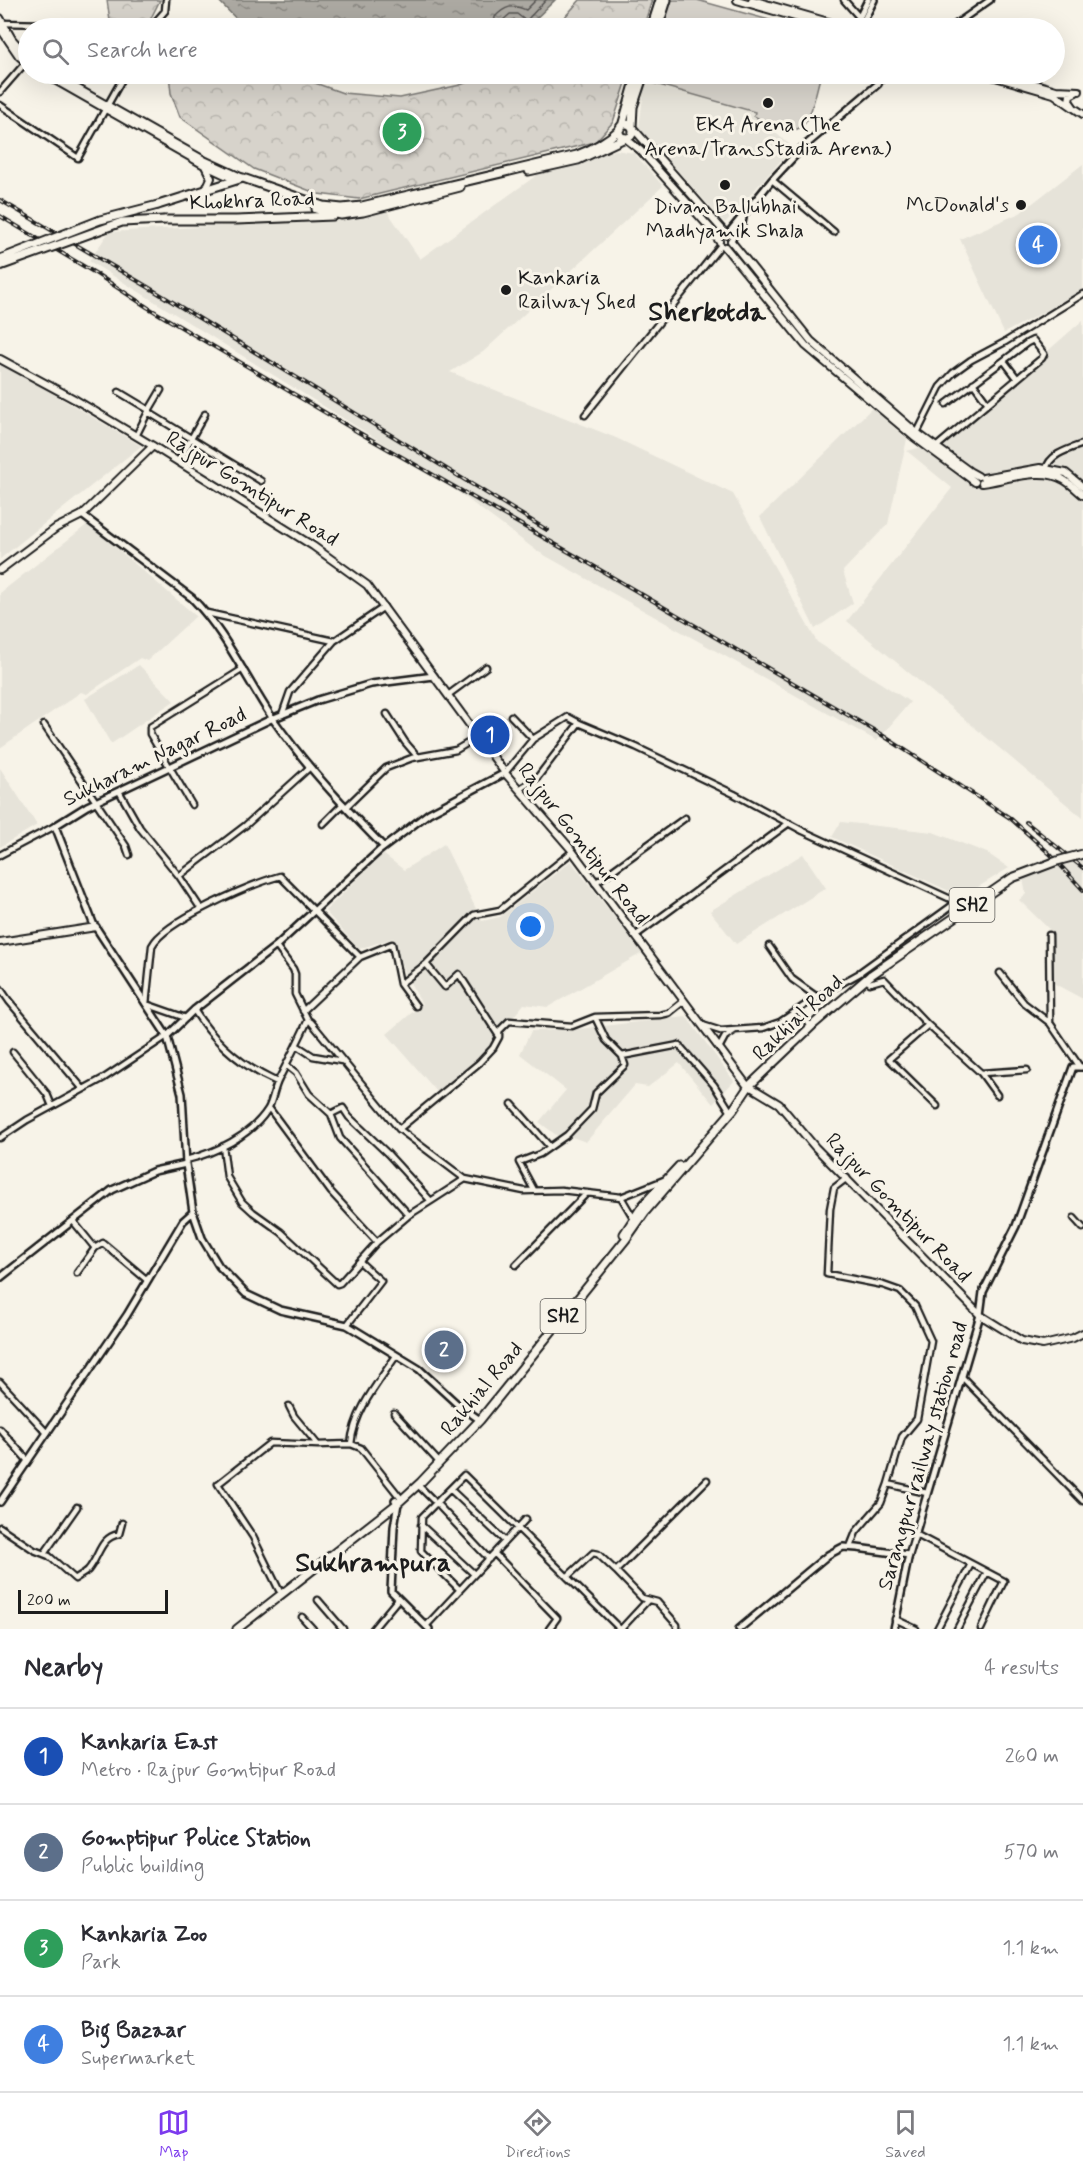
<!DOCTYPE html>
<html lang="en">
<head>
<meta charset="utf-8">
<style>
	:root { --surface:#fff; --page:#f2f2f3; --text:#2b2b33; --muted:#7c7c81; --line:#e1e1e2; --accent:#7c3aed }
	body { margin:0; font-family:Mynerve,sans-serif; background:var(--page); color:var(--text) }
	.scale { position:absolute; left:18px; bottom:15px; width:150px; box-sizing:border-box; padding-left:6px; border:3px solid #1c1c1c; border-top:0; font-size:16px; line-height:21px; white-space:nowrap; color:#1c1c1c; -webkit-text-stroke:4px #f7f3e8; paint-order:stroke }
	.you { position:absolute; left:531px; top:927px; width:21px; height:21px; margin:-15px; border:4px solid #fff; border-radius:50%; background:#1a73e8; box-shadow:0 0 0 9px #1a73e833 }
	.badge { display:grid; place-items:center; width:39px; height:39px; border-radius:50%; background:var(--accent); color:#fff; font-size:20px; font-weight:700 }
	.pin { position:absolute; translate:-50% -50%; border:3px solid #fff; box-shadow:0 2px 6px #0006 }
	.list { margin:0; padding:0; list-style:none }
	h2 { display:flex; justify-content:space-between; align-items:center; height:78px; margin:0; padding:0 24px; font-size:26px }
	h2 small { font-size:20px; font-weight:400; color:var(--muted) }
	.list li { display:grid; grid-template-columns:39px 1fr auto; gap:18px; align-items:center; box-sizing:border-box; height:96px; padding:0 24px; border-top:2px solid var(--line) }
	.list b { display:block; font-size:22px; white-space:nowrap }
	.list p { margin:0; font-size:20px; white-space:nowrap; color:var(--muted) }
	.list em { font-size:20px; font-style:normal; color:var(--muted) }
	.icon { flex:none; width:33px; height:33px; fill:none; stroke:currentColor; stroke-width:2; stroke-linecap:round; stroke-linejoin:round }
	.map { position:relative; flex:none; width:1083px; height:1629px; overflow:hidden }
	.search { position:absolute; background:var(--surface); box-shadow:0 6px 24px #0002; left:18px; right:18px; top:18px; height:66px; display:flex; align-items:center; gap:15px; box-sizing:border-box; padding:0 21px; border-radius:33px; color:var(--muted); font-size:22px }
	.sheet { height:462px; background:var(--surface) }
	nav { display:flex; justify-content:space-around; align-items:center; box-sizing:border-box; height:84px; border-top:2px solid var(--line); background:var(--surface); font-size:16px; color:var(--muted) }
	nav a { display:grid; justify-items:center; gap:3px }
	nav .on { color:var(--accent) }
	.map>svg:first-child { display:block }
	.built { fill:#e6e3d9 }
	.grass { fill:#d7d3cb; stroke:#7a7874; stroke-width:1.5 }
	.park { fill:url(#park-crowns); stroke:#7a7874; stroke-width:1.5 }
	.water { fill:url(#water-ripples); stroke:#72716c; stroke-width:1.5 }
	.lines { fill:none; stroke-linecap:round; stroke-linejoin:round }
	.shore { stroke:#565452; stroke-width:1.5 }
	.minor-casing { stroke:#1c1c1c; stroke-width:9 }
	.tertiary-casing { stroke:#1c1c1c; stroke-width:10 }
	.secondary-casing { stroke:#1c1c1c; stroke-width:10 }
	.primary-casing { stroke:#1c1c1c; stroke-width:11 }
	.minor { stroke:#f7f3e8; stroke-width:4.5 }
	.tertiary { stroke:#f7f3e8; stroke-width:5 }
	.secondary { stroke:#f7f3e8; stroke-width:6 }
	.primary { stroke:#f7f3e8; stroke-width:7 }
	.rail-casing { stroke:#1c1c1c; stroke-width:4 }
	.rail { stroke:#f7f3e8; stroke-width:1.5; stroke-dasharray:4.5; stroke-linecap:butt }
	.primary-bridge-casing { stroke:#1c1c1c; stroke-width:11; stroke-linecap:butt }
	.primary-bridge { stroke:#f7f3e8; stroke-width:7 }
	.poi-dot { fill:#1c1c1c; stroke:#f7f3e8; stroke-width:2 }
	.labels { text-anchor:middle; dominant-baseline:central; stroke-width:6; stroke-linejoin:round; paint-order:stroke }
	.shield { fill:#f7f3e8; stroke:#5e5c59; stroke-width:1.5 }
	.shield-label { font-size:20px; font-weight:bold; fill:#1c1c1c }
	.poi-label { font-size:21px; fill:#1c1c1c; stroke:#f7f3e8 }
	.street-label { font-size:21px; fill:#1c1c1c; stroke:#f7f3e8 }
	.district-label { font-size:27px; font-weight:bold; fill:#1c1c1c; stroke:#f7f3e8 }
</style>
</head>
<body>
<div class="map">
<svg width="1083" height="1629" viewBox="0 0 1083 1629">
	<defs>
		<pattern id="park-crowns" width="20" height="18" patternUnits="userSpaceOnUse" patternTransform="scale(1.5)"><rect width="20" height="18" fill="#d7d3cb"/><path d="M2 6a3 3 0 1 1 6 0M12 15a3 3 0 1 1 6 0" fill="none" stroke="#b8b5ae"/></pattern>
		<pattern id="water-ripples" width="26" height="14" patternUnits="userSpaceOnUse" patternTransform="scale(1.5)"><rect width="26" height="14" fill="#aca9a2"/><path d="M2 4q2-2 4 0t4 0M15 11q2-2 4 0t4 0" fill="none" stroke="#8b8983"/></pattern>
	</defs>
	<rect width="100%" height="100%" fill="#f7f3e8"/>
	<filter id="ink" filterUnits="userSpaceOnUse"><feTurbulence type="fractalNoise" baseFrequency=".0167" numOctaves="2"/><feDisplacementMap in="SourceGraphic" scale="12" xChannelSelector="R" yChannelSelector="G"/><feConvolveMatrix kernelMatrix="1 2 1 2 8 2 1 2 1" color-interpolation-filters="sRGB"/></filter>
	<g filter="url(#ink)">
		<path class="built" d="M645,81L755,112L754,116L793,147L725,223L639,128Z
			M616,150L634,153L663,186L483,352L450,372L616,438L733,494L817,642L910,702L877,741L537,551L435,475L89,261L109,232L341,219L387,211L420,259L537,175Z
			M1083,164V291L1004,333L960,239L1020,213Z
			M1083,320V818L847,621L952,488L907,451L945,441L964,418L1009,385Z
			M0,362L141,446L0,559Z
			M872,408L907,439L888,524L843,571L853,603L815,629L760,517Z
			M88,524L196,616L147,661L140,658L87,694L81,692L0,748V593Z
			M139,665L174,701L111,744L85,699Z
			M0,768L37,825L0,847Z
			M841,822L933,832L987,853L1009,868L962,897L832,837Z
			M444,844L482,921L500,917L571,861L642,953L548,1007L524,1004L444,1100L387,1034L422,1004L404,972L393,938L359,949L325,911L383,854L404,870Z
			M803,854L826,888L736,944L710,911Z
			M1083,859V999L1053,983L1052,932L1019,900L1026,894L1023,879Z
			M686,1016L734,1081L713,1104L679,1063L648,1087L635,1085L586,1142L572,1137L564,1141L539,1122L566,1090L520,1054L531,1031L579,1029Z"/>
		<path class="grass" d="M669,0H697L798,28H661Z
			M647,74H821C808,120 810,149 754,116L755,112L645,81Z"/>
		<path class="park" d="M107,0H160L146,28H111Z
			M580,0H652L643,28H555Z
			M169,74H290L343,93L400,98L460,85L488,74H629L613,122L595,142L359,199L318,194L254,169L180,117L171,93Z"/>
		<path class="water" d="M218,0H555L526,28H521L514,19L507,24L510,28H245Z"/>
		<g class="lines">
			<path class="shore" d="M494,28L495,17C505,6 513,4 526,10L536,0
				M502,28V21L510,14H517L526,21L546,0"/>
			<g class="minor-casing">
				<path id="minor" d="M844,0L859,17
					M2,23L93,25
					M150,28L165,11L166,0
					M953,28V26L990,0
					M0,92L27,61
					M0,105L78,158L125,74
					M772,180L834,232
					M1004,361L1017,378
					M973,383L987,402
					M119,392L149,410
					M148,412L161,390
					M585,415L721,245
					M916,435L940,387L953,373L971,360L1005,342L1083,294
					M136,436L148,412L261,481
					M936,447L1042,358L1044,354L1033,340L1027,343L946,404
					M178,462L205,414
					M1046,470C1049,454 1069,449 1083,444
					M207,613L334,641
					M448,695L486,667
					M387,714L405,742L418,757
					M282,715L290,692L334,641L384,607
					M511,716L533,739L568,717L579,723
					M44,725L126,846L129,855
					M505,773L533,739
					M519,789L537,778L579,723L636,747L734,794L803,831L957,902L860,972
					M119,791L140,828L179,876
					M192,805L150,734V727L243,669
					M346,807L386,768L412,758L456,750L478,737
					M323,824L343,804
					M0,855L55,826
					M595,883L685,818
					M201,909L179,876L246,825L310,767
					M1049,935L1050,1023L1080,1067
					M635,936L789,823
					M769,946L792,979L817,997
					M426,964L474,915L500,910L572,852
					M1000,973L1024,1003L1050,1023
					M865,979L870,983L884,979L928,1025L889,1059L937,1106
					M400,984L426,964L445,987L459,974L499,1036
					M0,988L9,1001L83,1089
					M194,1010C215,1043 241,1066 277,1082
					M303,1011L360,957
					M798,1011L811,1026
					M595,1017L606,1040L622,1056L679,1045L714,1085L729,1109
					M186,1018L146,1004L152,946C164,921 252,884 280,876L360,957L392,944L400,984L416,1006
					M308,1020L311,1022L399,1129L465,1179L524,1191L561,1190L621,1197L664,1180
					M702,1025L721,1031L763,1028L780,1022L817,997L860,973
					M928,1025L981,1073L1027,1070
					M296,1045L313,1056L342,1061
					M719,1048L725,1037L734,1031
					M13,1052L47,1094L52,1106
					M286,1065L296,1073L309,1094L331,1114L343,1108L349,1117L388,1154L431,1201L465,1179
					M981,1073L997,1095
					M512,1104L550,1147
					M331,1114L340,1138L409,1215L377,1242
					M399,1129L479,1063L493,1048L499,1037V1031L509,1021L572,1026L595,1017L660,1015L669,1013L684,1001
					M0,1138L27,1120L104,1078L167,1036
					M223,1146L227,1177L242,1202L253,1212L281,1232L337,1284L340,1283L377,1242L331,1192L269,1108
					M186,1160C215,1153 251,1136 268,1109C273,1100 274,1088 279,1079C289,1059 299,1040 308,1020L295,994V974L293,969L276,946
					M847,1178L834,1188L830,1209L827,1274L883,1285L900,1291L915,1306L931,1341L917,1419L902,1437L888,1484
					M534,1190L519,1162L540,1154L567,1135L592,1109L596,1093L625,1065L622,1056
					M621,1197L634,1219
					M409,1215L431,1201
					M1074,1218L1083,1228
					M73,1221L95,1248
					M516,1265L587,1193
					M77,1273L95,1248L103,1243L147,1280
					M347,1325L381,1281L360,1262
					M962,1377L1083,1501
					M0,1382L47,1433
					M289,1406L294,1416L318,1445L351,1444L361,1448L399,1496
					M394,1413L437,1460
					M0,1429L28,1461
					M351,1444C354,1411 378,1383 396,1356
					M418,1485L433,1500
					M450,1489L505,1541
					M439,1506L489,1559
					M421,1525L474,1574
					M0,1527L34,1550L49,1556L75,1579C79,1576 85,1573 88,1570C100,1556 99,1538 119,1534L122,1523
					M915,1534L1004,1581L981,1629
					M850,1547L856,1532L881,1503L888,1484L927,1493
					M494,1553L557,1618L549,1629
					M44,1554L77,1507
					M567,1577L593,1553L598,1554L616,1571
					M459,1589L421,1551L422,1517L464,1475L620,1629
					M279,1590L253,1537L218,1484L270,1443L318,1445
					M318,1600L343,1629
					M302,1617L313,1629
					M895,1619L916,1629
					M426,1626L526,1519
					M373,1629L398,1599
					M621,1629L647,1601
					M677,1629V1625L657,1602L642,1598L616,1571L707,1480
					M937,1629L971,1564
					M957,1629L987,1572"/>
			</g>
			<g class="tertiary-casing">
				<path id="tertiary" d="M854,28L868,0
					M860,28L874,0
					M727,235L772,180L801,149L878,84L882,74
					M731,240L742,223L743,218
					M82,515L192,598C226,633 246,679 273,719C305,765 344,807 384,847
					M167,1036L194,1010L276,946L379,851L429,813L505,773
					M193,1212L202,1238L219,1266L246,1294L280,1310L347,1325L419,1369L456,1403L480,1420
					M0,1278L112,1190L154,1171L186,1164
					M395,1500L398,1503L394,1527L391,1591L429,1629
					M0,1502L127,1315L183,1221L193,1212L186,1164L182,1094L167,1036L93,923L55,826L87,806L269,720L318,700L371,684L434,676
					M739,1629L828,1555L843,1547L857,1548L909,1555
					M894,1629L908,1559L980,1315L983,1292L1016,1226L1073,1067H1083"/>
			</g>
			<g class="secondary-casing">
				<path id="secondary" d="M737,0L833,28
					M752,0L849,28
					M0,18L12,39L28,57
					M0,28L19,56L28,64
					M44,74L204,165L236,180
					M52,74L206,161L243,178
					M985,74L1054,94L1074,108
					M1000,74L1056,90L1079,91
					M1076,92L1070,95L1069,101L1074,108L1083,114
					M632,127L727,235
					M625,138L640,150L711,229L719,241
					M205,166L211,178L206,189
					M731,241L811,341L917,433L969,471L978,476
					M725,247L806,346L914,437L975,482
					M0,359L76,400L153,446L313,546L367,585L505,773L570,848L746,1084L779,1104L815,1147L980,1315L1022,1341L1043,1345L1073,1338L1083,1333
					M983,478L1040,468L1066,473L1083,487
					M982,483C1006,480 1042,466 1064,480C1071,484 1077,490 1083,495
					M0,570L56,528L82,515L153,446
					M0,942L96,927"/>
			</g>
			<g class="primary-casing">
				<path id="primary" d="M651,28L660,0
					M658,28L667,0
					M619 131a7 7 0 1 1 14 0a7 7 0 1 1-14 0Z
					M622,126L637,74
					M632,127L633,107L644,74
					M529,171L578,160L625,138
					M158,205L243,178L323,206L342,208L362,206L577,155C593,149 607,141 620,129
					M316,209L341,215L363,212L460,187
					M164,220H236L333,216
					M624,1234L643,1205L679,1166
					M237,1629L398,1503L421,1482L480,1420L626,1239L645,1212L733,1110L749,1086L815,1023L871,975"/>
			</g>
			<use href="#minor" class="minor"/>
			<use href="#tertiary" class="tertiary"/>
			<use href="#secondary" class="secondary"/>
			<use href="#primary" class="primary"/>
			<g class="rail-casing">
				<path id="rail" d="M0,200L148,287L547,530
					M0,216L95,273L147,307L358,432L590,564L882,735L1010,818L1050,854L1083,890
					M1026,822L1083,868"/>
			</g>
			<use href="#rail" class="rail"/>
			<g class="primary-bridge-casing">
				<path id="primary-bridge" d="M0,259L100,220L158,205
					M0,266L122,222L164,220
					M871,975L1012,878L1057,861L1083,854"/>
			</g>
			<use href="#primary-bridge" class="primary-bridge"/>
		</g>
	</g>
	<g class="poi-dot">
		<circle cx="768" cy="103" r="6"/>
		<circle cx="725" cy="185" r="6"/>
		<circle cx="1021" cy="205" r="6"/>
		<circle cx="506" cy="290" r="6"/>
	</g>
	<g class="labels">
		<g class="shield">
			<rect x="949.5" y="888" width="45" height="34" rx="4.5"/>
			<rect x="540.5" y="1299" width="45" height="34" rx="4.5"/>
		</g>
		<g class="shield-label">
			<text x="972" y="905">SH2</text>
			<text x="563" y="1316">SH2</text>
		</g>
		<g class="poi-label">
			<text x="768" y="125">EKA Arena (The<tspan x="768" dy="24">Arena/TransStadia Arena)</tspan></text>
			<text x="1009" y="205" text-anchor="end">McDonald's</text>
			<text x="725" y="207">Divan Ballubhai<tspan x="725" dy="24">Madhyamik Shala</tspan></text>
			<text x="518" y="278" text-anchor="start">Kankaria<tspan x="518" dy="24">Railway Shed</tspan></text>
		</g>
		<g class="street-label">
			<text transform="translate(252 201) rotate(-2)">Khokhra Road</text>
			<text transform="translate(252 489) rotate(32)">Rajpur Gomtipur Road</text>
			<text transform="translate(155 757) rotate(-26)">Sukharam Nagar Road</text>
			<text transform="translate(583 844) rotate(52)">Rajpur Gomtipur Road</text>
			<text transform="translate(798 1018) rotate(-43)">Rakhial Road</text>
			<text transform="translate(898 1208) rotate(46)">Rajpur Gomtipur Road</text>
			<text transform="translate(482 1389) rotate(-50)">Rakhial Road</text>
			<text transform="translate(923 1456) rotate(-74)">Sarangpur railway station road</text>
		</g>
		<g class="district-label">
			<text x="707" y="312">Sherkotda</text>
			<text x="373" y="1563">Sukhrampura</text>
		</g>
	</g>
</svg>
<div class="scale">200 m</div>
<div class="you"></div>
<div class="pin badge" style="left:490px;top:735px;background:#1a4fb4">1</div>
<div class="pin badge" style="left:444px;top:1350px;background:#5c6f8a">2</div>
<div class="pin badge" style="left:402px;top:132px;background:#2e9e5b">3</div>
<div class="pin badge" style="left:1038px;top:245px;background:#3f7fe0">4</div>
<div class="search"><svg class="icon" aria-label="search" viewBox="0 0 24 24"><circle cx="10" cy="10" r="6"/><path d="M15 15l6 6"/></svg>Search here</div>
</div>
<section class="sheet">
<h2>Nearby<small>4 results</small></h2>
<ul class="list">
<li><span class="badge" style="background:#1a4fb4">1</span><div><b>Kankaria East</b><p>Metro · Rajpur Gomtipur Road</p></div><em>260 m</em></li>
<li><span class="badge" style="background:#5c6f8a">2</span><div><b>Gomptipur Police Station</b><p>Public building</p></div><em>570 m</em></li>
<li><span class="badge" style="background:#2e9e5b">3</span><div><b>Kankaria Zoo</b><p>Park</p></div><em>1.1 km</em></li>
<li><span class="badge" style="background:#3f7fe0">4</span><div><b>Big Bazaar</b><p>Supermarket</p></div><em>1.1 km</em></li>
</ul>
</section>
<nav>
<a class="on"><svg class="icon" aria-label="map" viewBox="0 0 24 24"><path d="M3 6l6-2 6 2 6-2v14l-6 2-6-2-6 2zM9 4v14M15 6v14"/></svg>Map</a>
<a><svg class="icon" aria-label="directions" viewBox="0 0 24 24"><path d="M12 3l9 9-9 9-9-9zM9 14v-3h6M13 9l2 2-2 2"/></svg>Directions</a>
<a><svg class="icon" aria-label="saved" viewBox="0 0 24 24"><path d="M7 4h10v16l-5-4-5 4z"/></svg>Saved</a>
</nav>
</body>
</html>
